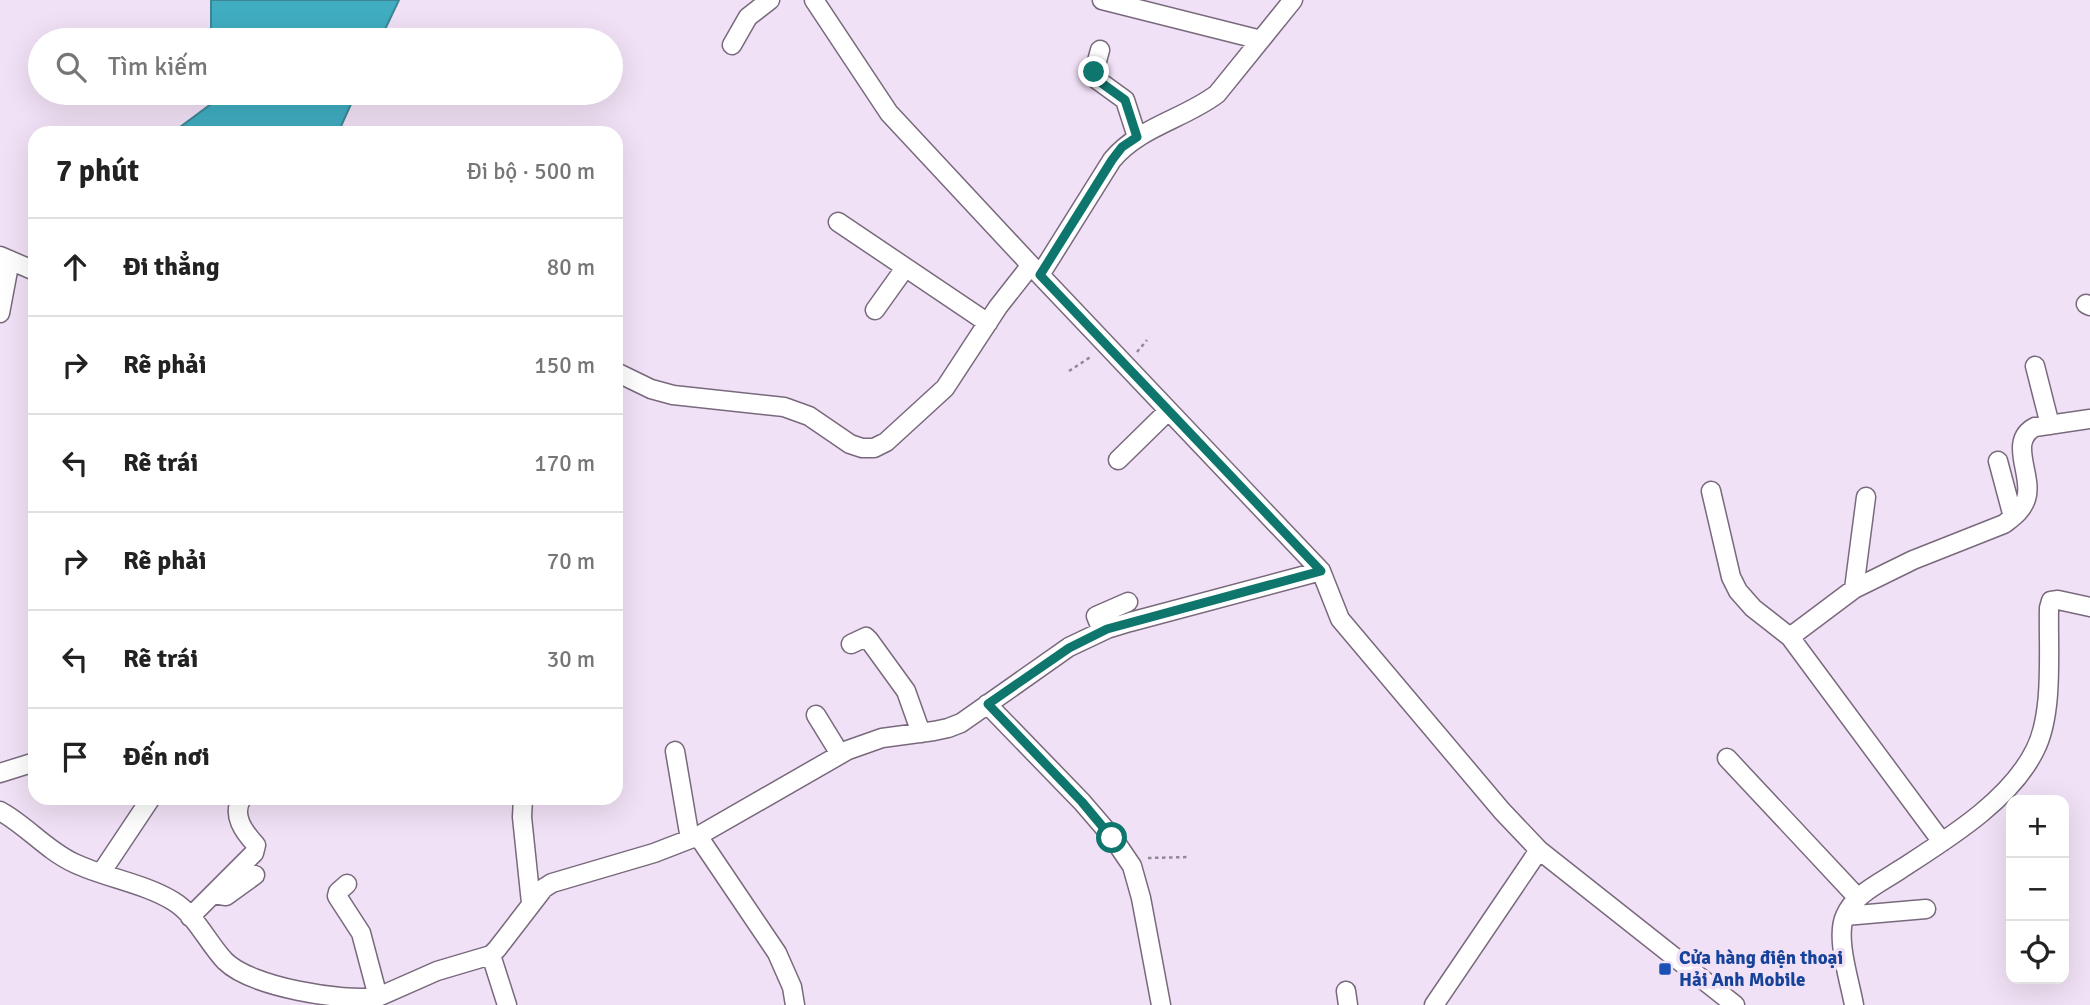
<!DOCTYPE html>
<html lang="vi">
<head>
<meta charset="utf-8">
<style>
	:root { --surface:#fff; --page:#f6f6f6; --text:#222; --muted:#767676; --line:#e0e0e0 }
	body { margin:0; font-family:Signika,sans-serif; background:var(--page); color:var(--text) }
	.controls { position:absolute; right:21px; bottom:21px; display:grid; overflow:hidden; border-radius:14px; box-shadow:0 7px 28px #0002 }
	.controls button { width:63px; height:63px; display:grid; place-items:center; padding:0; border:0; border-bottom:2px solid var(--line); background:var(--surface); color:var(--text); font:35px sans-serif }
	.stop { position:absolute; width:21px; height:21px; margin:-16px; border:5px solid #0f766e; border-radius:50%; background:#fff }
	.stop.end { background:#0f766e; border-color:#fff; box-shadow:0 2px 7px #0008 }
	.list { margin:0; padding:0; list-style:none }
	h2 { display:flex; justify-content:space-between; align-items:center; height:91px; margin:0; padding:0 28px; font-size:30px }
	h2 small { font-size:23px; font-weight:400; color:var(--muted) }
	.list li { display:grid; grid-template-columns:46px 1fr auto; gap:21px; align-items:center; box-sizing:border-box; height:98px; padding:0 28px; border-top:2px solid var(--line) }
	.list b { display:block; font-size:26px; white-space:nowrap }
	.list em { font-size:23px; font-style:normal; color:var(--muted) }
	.icon { flex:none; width:38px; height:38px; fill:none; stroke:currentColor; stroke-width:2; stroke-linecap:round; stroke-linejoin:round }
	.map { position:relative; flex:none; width:2090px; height:1005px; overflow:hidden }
	.search { position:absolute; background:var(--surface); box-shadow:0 7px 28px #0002; left:28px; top:28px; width:595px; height:77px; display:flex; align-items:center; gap:18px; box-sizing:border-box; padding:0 24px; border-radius:38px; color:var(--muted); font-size:26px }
	.panel { position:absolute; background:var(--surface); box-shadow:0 7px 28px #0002; left:28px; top:126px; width:595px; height:679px; border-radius:21px }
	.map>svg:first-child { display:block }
	.water { fill:#40adc1; stroke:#3c8697; stroke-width:2 }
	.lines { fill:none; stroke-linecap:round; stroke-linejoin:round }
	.minor-casing { stroke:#78697c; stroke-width:21 }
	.path { stroke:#938897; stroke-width:2.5; stroke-dasharray:3.5 3.5; stroke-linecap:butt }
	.minor { stroke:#fff; stroke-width:18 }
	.route { stroke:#0f766e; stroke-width:9 }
	.transit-dot { fill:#1a4fb4; stroke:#f1e1f6; stroke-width:2.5 }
	.labels { text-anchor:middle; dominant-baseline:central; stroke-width:7; stroke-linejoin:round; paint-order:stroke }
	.transit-label { font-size:19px; font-weight:bold; fill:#164399; stroke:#f1e1f6; text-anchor:start }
</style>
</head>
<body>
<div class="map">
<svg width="2090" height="1005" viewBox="0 0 2090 1005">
	<rect width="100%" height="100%" fill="#f1e1f6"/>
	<path class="water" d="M211,0H399L380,40H211Z
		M211,93H356L338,133H172L211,104Z"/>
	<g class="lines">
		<g class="minor-casing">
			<path id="minor" d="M814,0L889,113L1040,275L1321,571L1340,619L1502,811L1539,850L1735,1005
				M1102,0L1261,40
				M732,45L748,17L770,0
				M1100,50L1094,72L1096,79L1125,100L1137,137
				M838,222L988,323
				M0,256L35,271
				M1040,275L1112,160C1139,127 1184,119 1217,94L1293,0
				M2086,304L2090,306
				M875,310L905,268
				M0,313L10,260
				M2035,366L2050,425
				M616,372L651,389L673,395L784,407L809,416L850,444L862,448H874L886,442L945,388L998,307L1031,265
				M1118,460L1168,411
				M1998,461L2013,517
				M1711,491L1731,577L1738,591L1753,608L1790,637L1942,842
				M1854,589L1866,497
				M1102,631L1096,616L1128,602
				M1790,637L1854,589L1913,560L2004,524C2013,517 2022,511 2026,499C2034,476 2007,441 2035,427L2090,419
				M851,644L866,637L869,640L906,691L921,733
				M987,704L1082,802L1113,838L1132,866L1141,898L1161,1005
				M816,715L840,754
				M675,751L690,839
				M1727,758L1858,898
				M0,773L35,762
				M523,798L522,817L531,903
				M0,811C26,825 46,850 74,863C106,878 143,883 173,901C196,915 207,942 225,961C251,987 342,1002 378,997L437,971L491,955L497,949L544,888L552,883L654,853L698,836L848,750L882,738L934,731L948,728L961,723L1069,647L1107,629L1130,622L1321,571
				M698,836L777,953L792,987L795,1005
				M101,873L151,798
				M347,884L338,892L337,896L361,933L378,997
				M213,894L226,896L255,875
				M1845,916L1926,909
				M190,917L254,853L256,845C244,832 231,815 242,798
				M491,955L507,1005
				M1346,991L1348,1005
				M1434,1005L1539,850
				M1854,1005C1850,982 1835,937 1845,916C1854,894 1882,882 1901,869C1947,839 2010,801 2035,750C2054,713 2048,650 2049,608L2051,601L2058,600L2090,607"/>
		</g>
		<path class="path" d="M616,325L621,313
			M1137,352L1147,340
			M1069,371L1092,356
			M1148,858L1190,857"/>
		<use href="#minor" class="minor"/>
	</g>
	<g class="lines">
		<path class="route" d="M1094,72L1096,79L1125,100L1137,137L1122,147L1112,160L1040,275L1321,571L1107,629L1069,648L988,704L1082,802L1112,838"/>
	</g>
	<rect class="transit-dot" x="1658" y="962" width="14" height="14" rx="3.5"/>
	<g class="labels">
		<g class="transit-label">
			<text x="1679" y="958">Cửa hàng điện thoại<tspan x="1679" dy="22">Hải Anh Mobile</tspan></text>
		</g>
	</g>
</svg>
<div class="controls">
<button>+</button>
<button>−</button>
<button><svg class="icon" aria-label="locate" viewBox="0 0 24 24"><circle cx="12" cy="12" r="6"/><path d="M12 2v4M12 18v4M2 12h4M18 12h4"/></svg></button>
</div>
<div class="stop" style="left:1112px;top:838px"></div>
<div class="stop end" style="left:1094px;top:72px"></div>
<div class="search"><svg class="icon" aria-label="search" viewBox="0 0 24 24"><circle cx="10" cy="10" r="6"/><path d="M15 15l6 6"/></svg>Tìm kiếm</div>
<section class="panel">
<h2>7 phút<small>Đi bộ · 500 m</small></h2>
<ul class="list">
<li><svg class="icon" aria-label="ahead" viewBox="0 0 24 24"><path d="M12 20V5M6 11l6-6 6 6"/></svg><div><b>Đi thẳng</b></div><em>80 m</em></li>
<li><svg class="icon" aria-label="right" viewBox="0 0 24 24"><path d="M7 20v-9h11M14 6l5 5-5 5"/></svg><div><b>Rẽ phải</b></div><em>150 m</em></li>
<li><svg class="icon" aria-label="left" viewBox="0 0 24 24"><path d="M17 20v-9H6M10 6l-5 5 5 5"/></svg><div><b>Rẽ trái</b></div><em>170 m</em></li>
<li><svg class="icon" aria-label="right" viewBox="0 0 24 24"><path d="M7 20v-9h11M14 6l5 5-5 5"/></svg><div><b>Rẽ phải</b></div><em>70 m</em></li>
<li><svg class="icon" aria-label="left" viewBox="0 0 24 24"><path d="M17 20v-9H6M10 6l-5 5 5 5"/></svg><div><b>Rẽ trái</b></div><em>30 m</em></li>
<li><svg class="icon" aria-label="arrive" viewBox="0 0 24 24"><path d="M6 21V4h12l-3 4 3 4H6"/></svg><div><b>Đến nơi</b></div></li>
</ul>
</section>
</div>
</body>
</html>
